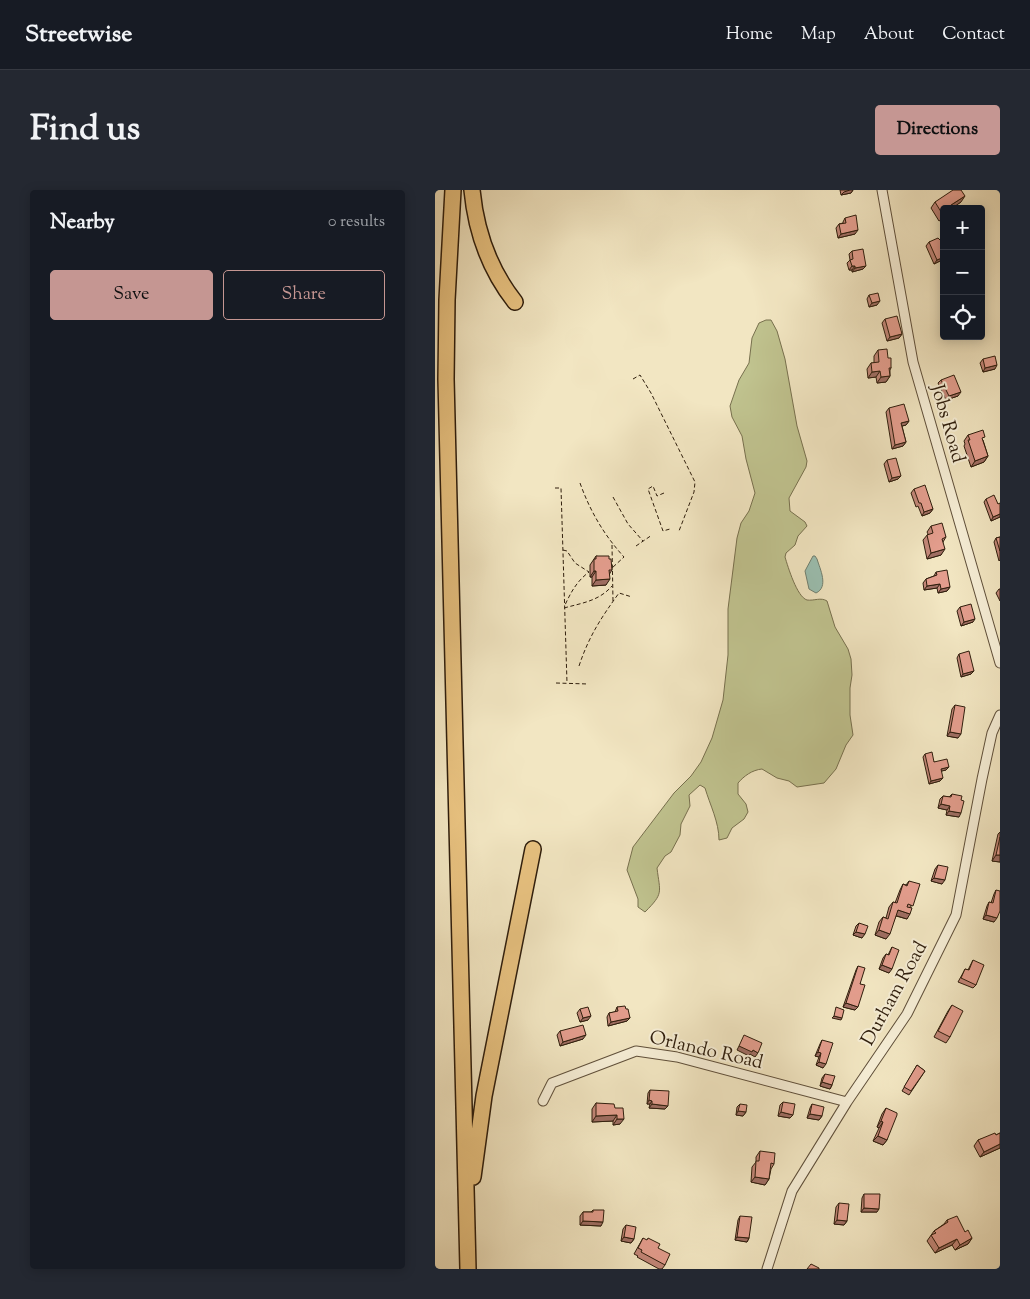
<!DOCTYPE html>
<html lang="en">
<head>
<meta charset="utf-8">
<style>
	:root { --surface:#171b24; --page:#242831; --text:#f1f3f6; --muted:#9ea1a6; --line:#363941; --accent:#c59692 }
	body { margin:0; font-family:"Sorts Mill Goudy",serif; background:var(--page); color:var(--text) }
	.controls { position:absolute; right:15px; top:15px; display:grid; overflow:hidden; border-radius:5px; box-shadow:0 2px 12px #0003 }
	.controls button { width:45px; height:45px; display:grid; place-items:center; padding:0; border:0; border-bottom:1px solid var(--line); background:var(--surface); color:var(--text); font:25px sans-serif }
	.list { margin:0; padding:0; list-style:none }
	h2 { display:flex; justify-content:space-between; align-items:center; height:65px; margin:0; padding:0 20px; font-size:21px }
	h2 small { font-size:16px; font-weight:400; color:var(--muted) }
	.actions { display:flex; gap:10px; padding:15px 20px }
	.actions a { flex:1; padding:11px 0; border:1px solid var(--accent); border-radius:5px; text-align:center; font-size:18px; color:var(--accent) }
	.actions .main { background:var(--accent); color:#111 }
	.icon { flex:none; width:28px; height:28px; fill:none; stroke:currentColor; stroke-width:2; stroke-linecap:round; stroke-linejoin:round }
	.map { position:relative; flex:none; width:565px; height:1079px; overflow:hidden; border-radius:5px }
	header { display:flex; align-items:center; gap:30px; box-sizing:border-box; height:70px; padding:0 25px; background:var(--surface); border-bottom:1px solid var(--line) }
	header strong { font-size:24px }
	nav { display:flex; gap:28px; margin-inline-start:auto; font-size:18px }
	.intro { display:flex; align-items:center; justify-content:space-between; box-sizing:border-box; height:120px; padding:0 30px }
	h1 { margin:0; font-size:35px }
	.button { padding:12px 22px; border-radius:5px; background:var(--accent); color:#111; font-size:18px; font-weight:700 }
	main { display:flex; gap:30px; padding:0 30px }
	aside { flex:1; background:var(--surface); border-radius:5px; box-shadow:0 2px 12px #0003 }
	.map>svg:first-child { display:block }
	.green { fill:#c0c38f; stroke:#77704e }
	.water { fill:#9bc0b2; stroke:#6f7f70 }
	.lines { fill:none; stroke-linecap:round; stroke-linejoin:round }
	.street-casing { stroke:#5f4f3a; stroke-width:11 }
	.highway-casing { stroke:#2e1d0c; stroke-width:18 }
	.path { stroke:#2e1d0c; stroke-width:1; stroke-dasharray:4 2.5; stroke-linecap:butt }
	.street { stroke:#f7efd7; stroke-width:9 }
	.highway { stroke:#e9c381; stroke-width:15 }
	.wall { fill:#c38779; stroke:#2e1d0c }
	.shaded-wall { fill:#9f6e63; stroke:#2e1d0c }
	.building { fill:#e39d8d; stroke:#2e1d0c }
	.labels { text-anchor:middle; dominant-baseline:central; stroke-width:4; stroke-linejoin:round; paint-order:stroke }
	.street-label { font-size:19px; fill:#2e1d0c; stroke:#f7efd7 }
</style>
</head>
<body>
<header>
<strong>Streetwise</strong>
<nav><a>Home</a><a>Map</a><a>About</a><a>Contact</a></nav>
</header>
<div class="intro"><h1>Find us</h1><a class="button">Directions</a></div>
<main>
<aside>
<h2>Nearby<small>0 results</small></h2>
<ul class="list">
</ul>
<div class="actions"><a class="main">Save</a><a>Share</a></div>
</aside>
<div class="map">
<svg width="565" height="1079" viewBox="0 0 565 1079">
	<rect width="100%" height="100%" fill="#f2e6c2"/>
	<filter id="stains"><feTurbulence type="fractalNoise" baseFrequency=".004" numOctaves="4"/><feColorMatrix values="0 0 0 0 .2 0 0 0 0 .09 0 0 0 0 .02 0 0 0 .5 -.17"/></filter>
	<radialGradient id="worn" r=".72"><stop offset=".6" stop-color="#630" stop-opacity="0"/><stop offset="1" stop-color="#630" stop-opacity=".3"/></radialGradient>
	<path class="green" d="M331,130H336L342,141L350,169L362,236L372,271L371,277L354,308L355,321L370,332L372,336L363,346L360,355L351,363L350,367C353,377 362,407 372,410C379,411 386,407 392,411L400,437L413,459L416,469L417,485L415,498V525L418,545L411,555L401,579L389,593L362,597L354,591L342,588L327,579C317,580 309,586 303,593V604L311,614L313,622L309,629L297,638L292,648L284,650C284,632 275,615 270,598L265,595L254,605L255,616L246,634L245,645L236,662L230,666L222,678C225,703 229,703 210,722L203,717V709L192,680L198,657L239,603L256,586L266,572L277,548L288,510L293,465V419L302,348L306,333L314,321L320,303L311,269L307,246L297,227L295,216L304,190L314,173L317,148L324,133Z"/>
	<path class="water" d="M378,366H380L382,369C385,379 394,397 381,403L374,399L370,381Z"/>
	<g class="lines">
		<g class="street-casing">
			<path id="street" d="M447,0L478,172L565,473
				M108,911L117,893L201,861L242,867L412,912
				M332,1079L357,1001L412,912L472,824L521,725L547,589L557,543L565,525"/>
		</g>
		<g class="highway-casing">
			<path id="highway" d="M18,0L12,110L11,189L33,1079
				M37,0C41,42 54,79 80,112
				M38,987L49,906L98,659"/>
		</g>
		<path class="path" d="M198,189L205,185L216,203L260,292L259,302L244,341
			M145,293C155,321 169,345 189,367L177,378
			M120,298H126L132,493
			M229,303L222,306L218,296L213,299L228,341L235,339
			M178,307L193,334L208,351
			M177,355L178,411
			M201,356L217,345
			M128,360L132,361L140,373L154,382C142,391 136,402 130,415
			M129,418C147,413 164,411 177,396
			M144,476C154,446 166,428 184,403L197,407
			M121,493L153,494"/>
		<use href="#street" class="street"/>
		<use href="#highway" class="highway"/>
	</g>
	<path class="wall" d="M405,0H418L416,3L406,5Z
		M500,12H526L518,17L509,28L504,31L496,18Z
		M410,28L420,44L403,48L401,38L404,34L408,33V32Z
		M505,50L509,69L499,74L491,56L494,52Z
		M417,61L428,79L417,82V80H414L412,73L415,70L414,64Z
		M509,85V93L506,89Z
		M434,105L442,115L434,117L432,109Z
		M450,129L467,144L464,148L452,151L447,133Z
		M443,160L453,168L456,178L455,180V186L451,192L442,193L441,187L433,188L432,179L436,173H439V166Z
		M548,169L560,179L548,182L545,173Z
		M506,190L523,206L511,210L503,193Z
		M454,218L474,231L471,235L467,236L471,252L468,256L457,259L451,222Z
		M533,245L548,250L553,266L549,272L536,277L529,256L530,254L529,251Z
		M452,270L463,289L454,292L449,274Z
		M479,299L498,319L495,323L487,326L483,316L481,317L476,303Z
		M551,309L563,314L565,327L556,331L549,312Z
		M496,336L511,347L508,352L506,365L492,369L488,350L493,344L492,342Z
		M565,347V370L564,371L559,352L561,348Z
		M161,366L174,369L177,380L175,383L171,395L157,396V387H155V375Z
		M501,382L515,397L512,401L503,403L502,398L489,400L488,393L491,389L499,386Z
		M564,399H565V411L561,403Z
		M525,417L538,432L526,436L522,421Z
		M524,464L539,481L536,484L526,487L522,468Z
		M520,515L523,548L512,546L517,519Z
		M490,564L499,572L514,577L511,580L506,581L505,591L494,594L488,567Z
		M517,604L524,627L511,625L512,620L503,618L505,609L508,606L514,607Z
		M565,642V672L557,671L563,644Z
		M503,675L507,694L496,691L500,679Z
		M474,691L476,718L472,729L461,726L451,749L440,745L444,732L448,727L451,728L454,717L458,712L460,713L465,700L468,694L471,695Z
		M561,700L559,732L548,729L552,716L554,712L556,713L559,704Z
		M424,733L427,748L418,745L421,736Z
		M457,757L454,783L444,779L448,768L451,764L453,765Z
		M538,770L541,795L538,798L523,792L528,783L530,779L533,780Z
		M423,776L425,794L420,820L408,817L421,780Z
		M517,815L515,847L511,853L499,847L513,821Z
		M182,817L191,819L195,828L192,831L173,836L172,827L174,823L180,822Z
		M145,819L153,830L145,832L142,823Z
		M125,841L148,849L125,856L122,845Z
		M387,850L388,878L381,875L384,867L380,866L385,854Z
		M482,875L490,881L474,905L467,901Z
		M390,884L397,895L395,899L385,896L387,888Z
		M215,900L230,919L214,918L215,914H212L213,903Z
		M348,912L355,928L343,926L345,915Z
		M161,913L180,918L185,934L178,935V931L157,932V919Z
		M305,914L311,922L308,926L301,925L302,917Z
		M377,914L387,926L384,930L372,928L375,918Z
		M451,918L452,950L448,955L438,951L444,938L442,937L447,924Z
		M565,943V958L545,967L539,956L543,950L561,945Z
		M325,961L339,974L336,979L334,989L330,995L316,992L317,977L321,972V967Z
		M429,1004L442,1022H426L427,1008Z
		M404,1013L412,1031L409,1035L399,1034L401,1017Z
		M158,1020L166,1036L145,1035V1026L148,1022H156Z
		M305,1026L314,1048L312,1052L300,1050L303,1030Z
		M512,1030L530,1042L537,1048L533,1054L520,1060L517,1055L500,1063L492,1051L499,1041L509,1034Z
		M191,1035L199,1049L196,1053L186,1051L188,1039Z
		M208,1048L230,1075L227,1079H224L202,1067L203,1066L199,1064Z"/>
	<path class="shaded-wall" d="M415,0H418L416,3L406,5L409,2Z
		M530,6L526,12L516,19V15Z
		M423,40L420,44L403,48L406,44Z
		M509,67V69L499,74L502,70Z
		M417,76H420L417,80H414Z
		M431,76L428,79L417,82L420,78Z
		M445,111L442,115L434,117L437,113Z
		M467,144L464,148L452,151L455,147Z
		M562,175L560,179L548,182L550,178Z
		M445,181L441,187L433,188L437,182Z
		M455,186L451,192L442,193L446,187Z
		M526,202L523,206L511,210L514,206Z
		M474,231L471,235L463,237L466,233Z
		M471,252L468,256L457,259L460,255Z
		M553,266L549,272L536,277L540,271Z
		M466,286L463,289L454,292L457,288Z
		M498,319L495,323L487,326L489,322Z
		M565,324V327L556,331L558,327Z
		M510,359L506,365L492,369L496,363Z
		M159,381H161L157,387H155Z
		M175,389L171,395L157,396L161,390Z
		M505,394L502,398L489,400L492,396Z
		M515,397L512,401L503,403L506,399Z
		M540,429L538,432L526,436L529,432Z
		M539,481L536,484L526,487L528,484Z
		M515,542L526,544L523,548L512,546Z
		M514,577L511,580L503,582L506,579Z
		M508,588L505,591L494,594L496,591Z
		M506,614L515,616L512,620L503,618Z
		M514,621L526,623L524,627L511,625Z
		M561,665H565V672L557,671Z
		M499,688L510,690L507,694L496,691Z
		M463,720L475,724L472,729L459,725Z
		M551,725L562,728L559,732L548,729Z
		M444,740L455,744L451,749L440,745Z
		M421,742L430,744L427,748L418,745Z
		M447,775L457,779L454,783L444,779Z
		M411,813L423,817L420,820L408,817Z
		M156,826L153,830L145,832L148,828Z
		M399,826L407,828L406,830L397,828Z
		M195,828L192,831L173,836L176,832Z
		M151,845L148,849L125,856L128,852Z
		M304,856L318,860L323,863L320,867L315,864L314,866L302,860Z
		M383,862L386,863L384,867L380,866Z
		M384,872L391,874L388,878L381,875Z
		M387,892L397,895L395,899L385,896Z
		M214,910L217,911L215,914H212Z
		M217,914L233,916L230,919L214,918Z
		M303,921L311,922L308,926L301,925Z
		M346,922L358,925L355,928L343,926Z
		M375,924L387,926L384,930L372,928Z
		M182,925L178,931L157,932L161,926Z
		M182,929H189L185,934L178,935Z
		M446,931L448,932L444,938L442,937Z
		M443,946L452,950L448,955L438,951Z
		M565,954V958L545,967L549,962Z
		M320,987L334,989L330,995L316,992Z
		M429,1018L444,1019L442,1022H426Z
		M402,1030L412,1031L409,1035L399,1034Z
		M148,1031L168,1032L166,1036L145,1035Z
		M189,1047L199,1049L196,1053L186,1051Z
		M302,1047L314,1048L312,1052L300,1050Z
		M537,1048L533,1054L520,1060L525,1055Z
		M522,1049L517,1055L500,1063L504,1058Z"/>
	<path class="building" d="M518,0H526L530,6L516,15L518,19H509L508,25L500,12Z
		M421,25L423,40L406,44L404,34L411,33L410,28Z
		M503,48L505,50L509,48V67L502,70L494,52Z
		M428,59L431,76L420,78V76H417L415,70L418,69L417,61Z
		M443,103L445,111L437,113L434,105Z
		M462,126L467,144L455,147L450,129Z
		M452,159L453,168H456V178H454L455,186L446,187L445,181L437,182L436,173L444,172L443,160Z
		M560,166L562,175L550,178L548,169Z
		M519,185L526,202L514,206L506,190Z
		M469,214L474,231L466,233L471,252L460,255L454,218Z
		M548,240L550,247L547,248L553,266L540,271L533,250H535L533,245Z
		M461,268L466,286L457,288L452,270Z
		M490,295L498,319L489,322L486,313H484L479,299Z
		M559,305L563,314L565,313V324L558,327L551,309Z
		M507,333L511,347L507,349L510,359L496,363L492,345L498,343L496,336Z
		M565,347V361L561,348Z
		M161,366H174V369H176L177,380H174L175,389L161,390V381H159V369H161Z
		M512,380L515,397L506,399L505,394L492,396L491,389L502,385L501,382Z
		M536,414L540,429L529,432L525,417Z
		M534,461L539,481L528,484L524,464Z
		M520,515L530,517L526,544L515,542Z
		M497,562L499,572L512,569L514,577L506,579L508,588L496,591L490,564Z
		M517,604L527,606L526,610L529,611L526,623L514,621L515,616L506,614L508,606L516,607Z
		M565,647V665H561Z
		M503,675L513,677L510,690L499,688Z
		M474,691L485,694L478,716L473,714L472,717L477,718L475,724L463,720L455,744L444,740L448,727L453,729L458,712L462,713L468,694L472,696Z
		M561,700L565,701V721L562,728L551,725L554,712L558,713Z
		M424,733L433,736L430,744L421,742Z
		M457,757L464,760L457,779L447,775L451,764L454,765Z
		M538,770L549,775L541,795L526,788L530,779L534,780Z
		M423,776L430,778L425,794L430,795L423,817L411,813Z
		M517,815L528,821L515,847L503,841Z
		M190,816L191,819H193L195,828L176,832L174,823L183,821L182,817Z
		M153,817L156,826L148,828L145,819Z
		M401,817L409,820L407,828L399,826Z
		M148,835L151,845L128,852L125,841Z
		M309,845L327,853L323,863L318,860L317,862L304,856Z
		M387,850L398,853L391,874L384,872L386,863L383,862Z
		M482,875L490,881L476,901L469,897Z
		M390,884L400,886L397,895L387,892Z
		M215,900L234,901L233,916L217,914V911L214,910Z
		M348,912L360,914L358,925L346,922Z
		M161,913L179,914L180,918H188L189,929H182V925L161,926Z
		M305,914L312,915L311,922L303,921Z
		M377,914L389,917L387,926L375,924Z
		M451,918L462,923V925L452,950L443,946L448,932L446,931Z
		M560,943L561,945L565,943V954L549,962L543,950Z
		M325,961L340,963L339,974L336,973L334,989L320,987L321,971H324Z
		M429,1004H445L444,1019L429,1018Z
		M404,1013L414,1014L412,1031L402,1030Z
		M158,1020H169L168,1032L148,1031V1022H158Z
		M305,1026L317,1027L314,1048L302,1047Z
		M522,1026L530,1042L533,1040L537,1048L525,1055L522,1049L504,1058L496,1045L501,1043L499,1041L513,1032L512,1030Z
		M191,1035L201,1037L199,1049L189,1047Z
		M208,1048L212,1050L213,1048L225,1054L223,1058L235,1064L230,1075L206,1062L207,1060L203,1058Z
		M376,1074L384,1078V1079H372Z"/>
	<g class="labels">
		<g class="street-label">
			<text transform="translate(512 234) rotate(74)">Jobs Road</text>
			<text transform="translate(460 804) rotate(-61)">Durham Road</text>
			<text transform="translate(271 861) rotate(13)">Orlando Road</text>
		</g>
	</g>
	<rect width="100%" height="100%" filter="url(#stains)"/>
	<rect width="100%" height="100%" fill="url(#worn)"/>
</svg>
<div class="controls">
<button>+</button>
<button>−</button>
<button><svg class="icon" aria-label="locate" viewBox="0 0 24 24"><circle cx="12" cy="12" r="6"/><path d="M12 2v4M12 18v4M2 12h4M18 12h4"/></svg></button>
</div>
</div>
</main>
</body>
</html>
